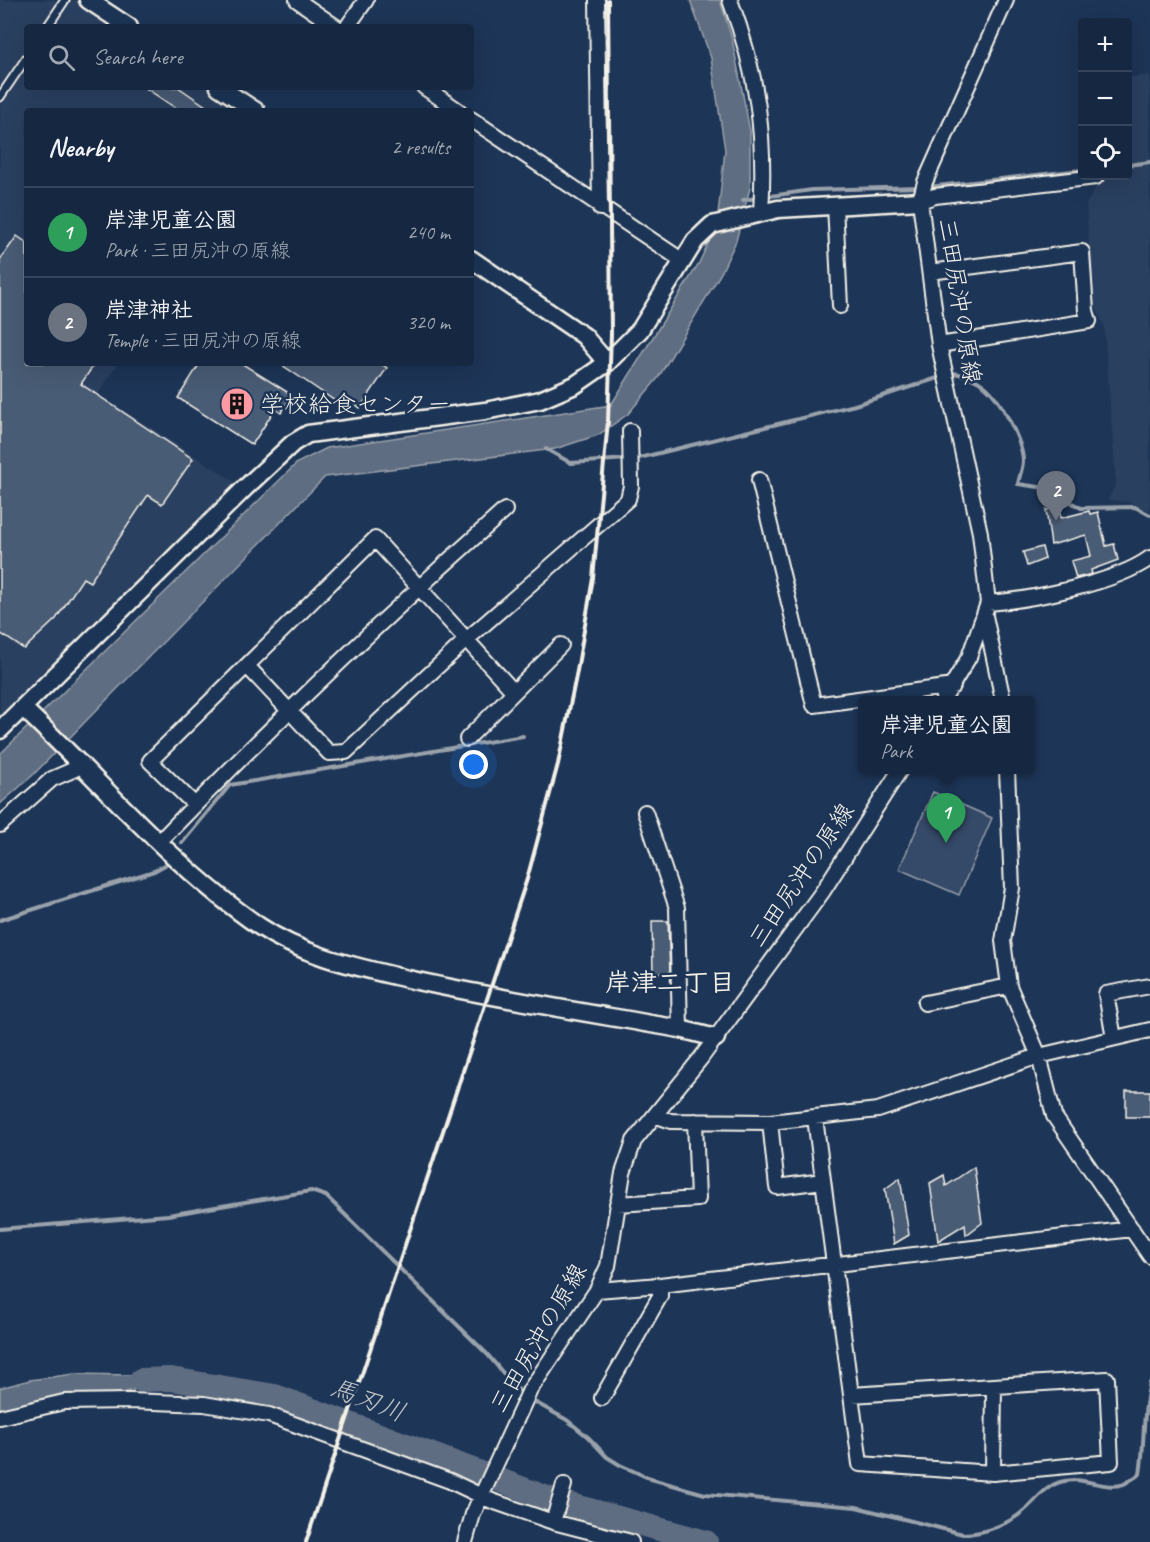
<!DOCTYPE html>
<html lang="en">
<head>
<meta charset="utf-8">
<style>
	:root { --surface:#162841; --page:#1f3048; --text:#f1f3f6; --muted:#9ea6b1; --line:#35445a; --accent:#ea580c }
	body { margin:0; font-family:Caveat,"Klee One",sans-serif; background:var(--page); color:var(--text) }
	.controls { position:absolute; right:18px; top:18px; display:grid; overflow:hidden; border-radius:6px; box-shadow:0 6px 24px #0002 }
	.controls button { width:54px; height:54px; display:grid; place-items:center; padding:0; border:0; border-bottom:2px solid var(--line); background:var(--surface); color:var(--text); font:30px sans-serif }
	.you { position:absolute; left:474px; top:765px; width:21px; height:21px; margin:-15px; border:4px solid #fff; border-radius:50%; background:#1a73e8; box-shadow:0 0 0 9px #1a73e833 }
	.badge { display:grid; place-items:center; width:39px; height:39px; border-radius:50%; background:var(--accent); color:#fff; font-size:20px; font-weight:700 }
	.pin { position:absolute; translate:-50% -50px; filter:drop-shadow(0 2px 3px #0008) }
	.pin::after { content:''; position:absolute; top:32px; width:21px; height:18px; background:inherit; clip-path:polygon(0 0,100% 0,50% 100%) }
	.popup { position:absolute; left:858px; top:696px; width:177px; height:78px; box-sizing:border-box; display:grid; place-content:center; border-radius:6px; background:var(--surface); filter:drop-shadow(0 2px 4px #0005); font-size:20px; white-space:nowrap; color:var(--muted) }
	.popup b { font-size:22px; color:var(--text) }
	.popup::after { content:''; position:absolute; left:50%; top:100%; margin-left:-12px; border:12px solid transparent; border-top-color:var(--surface) }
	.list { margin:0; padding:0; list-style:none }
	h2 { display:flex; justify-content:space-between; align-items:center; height:78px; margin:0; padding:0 24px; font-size:26px }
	h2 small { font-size:20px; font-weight:400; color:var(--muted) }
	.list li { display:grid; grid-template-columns:39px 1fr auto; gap:18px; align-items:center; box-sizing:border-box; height:90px; padding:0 24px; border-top:2px solid var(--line) }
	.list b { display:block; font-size:22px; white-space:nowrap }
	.list p { margin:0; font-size:20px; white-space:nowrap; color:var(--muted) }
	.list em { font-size:20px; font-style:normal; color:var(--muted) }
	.icon { flex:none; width:33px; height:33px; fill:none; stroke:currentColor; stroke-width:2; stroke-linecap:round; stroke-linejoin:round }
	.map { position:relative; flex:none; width:1150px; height:1542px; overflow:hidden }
	.search { position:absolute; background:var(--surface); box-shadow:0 6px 24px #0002; left:24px; top:24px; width:450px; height:66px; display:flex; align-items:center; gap:15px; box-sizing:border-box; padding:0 21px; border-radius:6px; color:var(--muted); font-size:22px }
	.panel { position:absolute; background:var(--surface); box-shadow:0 6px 24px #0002; left:24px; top:108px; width:450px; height:258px; border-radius:6px }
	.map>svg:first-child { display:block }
	.built { fill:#2a4060 }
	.green { fill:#354a67; stroke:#949ea8; stroke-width:1.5 }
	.water { fill:#5e6d82; stroke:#9aa2ab; stroke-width:1.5 }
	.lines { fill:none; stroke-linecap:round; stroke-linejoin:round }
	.stream { stroke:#9aa2ab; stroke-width:4 }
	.river { stroke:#5e6d82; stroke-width:24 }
	.building { fill:#485b74; stroke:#f4f1e8; stroke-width:1.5 }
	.service-casing { stroke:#f4f1e8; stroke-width:11 }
	.minor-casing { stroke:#f4f1e8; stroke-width:18 }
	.tertiary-casing { stroke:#f4f1e8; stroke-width:21 }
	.service { stroke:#1d3557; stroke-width:7 }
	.minor { stroke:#1d3557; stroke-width:14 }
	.tertiary { stroke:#1d3557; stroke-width:16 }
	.rail { stroke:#f4f1e8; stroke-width:4 }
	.labels { text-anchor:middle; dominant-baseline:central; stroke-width:5; stroke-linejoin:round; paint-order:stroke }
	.street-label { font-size:24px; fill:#f4f1e8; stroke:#1d3557 }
	.poi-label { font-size:24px; fill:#f4f1e8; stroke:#1d3557; text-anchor:start }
	.neighbourhood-label { font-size:26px; font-weight:bold; fill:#f4f1e8; stroke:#1d3557 }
	.water-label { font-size:26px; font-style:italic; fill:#c0c3c4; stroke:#1d3557 }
</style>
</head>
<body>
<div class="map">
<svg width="1150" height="1542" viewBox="0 0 1150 1542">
	<rect width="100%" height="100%" fill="#1d3557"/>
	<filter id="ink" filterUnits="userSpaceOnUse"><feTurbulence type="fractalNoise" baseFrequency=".0167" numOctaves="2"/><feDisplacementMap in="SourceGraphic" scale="12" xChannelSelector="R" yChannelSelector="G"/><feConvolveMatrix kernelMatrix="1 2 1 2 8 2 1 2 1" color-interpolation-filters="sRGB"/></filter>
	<g filter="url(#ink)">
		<path class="built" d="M0,0H94L133,27H27V87H221L256,111H27V363H118L98,394L245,488L0,730Z
			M1150,75V511L1128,502L1108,500L1116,483L1113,444L1104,325L1093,302L1086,204L1094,192L1096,176H1128V78Z"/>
		<path class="green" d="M933,792L992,818L959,895L899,869Z"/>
		<path class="water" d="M690,0H720L732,39L750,131V188L736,241L721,273L658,378L628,414L598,435L555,449L325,477L33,775L0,804V754L297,463L327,448L611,405L699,263L717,224L725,150L711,58Z
			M74,1374L132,1375L171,1379L123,1393L40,1400L0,1411V1388L30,1380Z"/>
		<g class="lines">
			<path class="stream" d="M1128,165L1150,162
				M928,187L1082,170
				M743,200L812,190L921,187
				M546,449L571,463L627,459
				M635,459L855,405L953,373C968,375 981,381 991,392C1003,405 1023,443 1023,461C1023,468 1019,477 1018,484L1046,488L1081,508L1135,507L1150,515
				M182,843L230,785L523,736
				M0,920L154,871L165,865
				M0,1229L168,1215L311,1191L326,1196L487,1354L514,1386L531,1400L567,1420L588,1437L607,1457L620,1465L651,1479L705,1494L856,1507L963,1534C985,1534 1011,1523 1027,1508C1037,1499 1046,1486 1060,1482C1082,1475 1106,1491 1124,1484C1130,1481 1135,1477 1140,1474C1145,1443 1142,1413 1150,1383"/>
			<path class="river" d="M141,1380L171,1379L275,1396L550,1499L706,1542"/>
		</g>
		<path class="building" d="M144,87H178L213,111H180Z
			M17,236L27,243V363H95L81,384L193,459L162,504L148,495L90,582L83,578L56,619L24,649L0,633V260Z
			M200,363H241L292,395L281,413L275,409L252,445L178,398Z
			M279,363H380L387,368L360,408L352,402L347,409Z
			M1059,507L1061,518L1089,511L1090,514L1098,512L1106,546L1114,544L1118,560L1091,570L1092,574L1076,578L1071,561L1091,556L1086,535L1051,545L1046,510Z
			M1042,547L1045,559L1027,566L1023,552Z
			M652,921H668L670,973H653Z
			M1126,1091H1150V1117H1126Z
			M974,1167L982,1223L966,1235L965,1224L938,1241L930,1183L944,1175L946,1186Z
			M900,1178L909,1235L894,1244L885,1189Z"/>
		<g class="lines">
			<g class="service-casing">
				<path id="service" d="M47,27L65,0
					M0,97L27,57"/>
			</g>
			<g class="minor-casing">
				<path id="minor" d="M297,0L336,27
					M597,0L600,208
					M730,0C757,72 766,135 761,212
					M347,27L366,0
					M424,87L459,111
					M471,119L683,261
					M920,201L935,196L1096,177
					M835,205L840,306
					M930,272L1082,252L1086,311L1089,321L939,345
					M759,480L814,705L953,686
					M988,603C1030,600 1116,583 1150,558
					M985,616L1003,700
					M247,666L329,753L346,752L465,641L628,499L631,486L630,431
					M943,700L969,657L988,603L980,533L939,345L920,201L925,182L1006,0
					M467,739L561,645
					M1007,770L1012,888L1003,941L1009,986L1039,1056L1054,1116L1150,1256
					M195,805L150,761L375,539L514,692
					M645,812L677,908L680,1029
					M0,825L52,779L75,769L82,763
					M160,841C271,726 385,616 505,510
					M925,1003L1009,986
					M1114,1038L1106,994L1150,986
					M657,1116L671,1121L770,1122L878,1110L1039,1056L1150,1030
					M815,1118L860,1464L993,1473L1111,1462L1107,1379L851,1395
					M770,1122L777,1187L823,1181
					M617,1204L698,1199L695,1121
					M597,1290L660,1285L1132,1229
					M602,1398L660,1296V1285
					M0,1417L64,1402L130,1401L204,1404L269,1415L450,1481L492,1501L553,1522L631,1542
					M993,1473L994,1386
					M553,1522L564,1485
					M465,1542L473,1514L530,1390L597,1290L608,1266L623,1173L634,1141L701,1058L823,891L900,770"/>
			</g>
			<g class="tertiary-casing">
				<path id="tertiary" d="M88,0L129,27
					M219,87L256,111
					M471,259L584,336L607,363
					M23,708C100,780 172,866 259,926C303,956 357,967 408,979C498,999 589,1013 680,1029L716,1038
					M0,730L245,488L293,443L308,434L485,411L540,400L575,385L607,363L640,330L695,241L712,225L778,209L920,201"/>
			</g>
			<use href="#service" class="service"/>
			<use href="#minor" class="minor"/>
			<use href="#tertiary" class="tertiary"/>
			<path class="rail" d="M306,1542L527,879L558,764L577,671L593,578L608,421L611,334L608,0"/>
		</g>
	</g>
	<defs>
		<g id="building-disc" transform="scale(1.725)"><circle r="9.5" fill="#ff9aa2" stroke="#1d3557"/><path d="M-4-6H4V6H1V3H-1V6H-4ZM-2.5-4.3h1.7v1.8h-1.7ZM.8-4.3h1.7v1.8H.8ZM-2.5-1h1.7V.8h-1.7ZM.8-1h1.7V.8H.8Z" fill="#111"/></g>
	</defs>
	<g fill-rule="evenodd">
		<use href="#building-disc" x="237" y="404"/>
	</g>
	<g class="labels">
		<g class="street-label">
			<text transform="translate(960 301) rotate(81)">三田尻沖の原線</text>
			<text transform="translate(801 875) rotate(-56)">三田尻沖の原線</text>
			<text transform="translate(538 1338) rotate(-60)">三田尻沖の原線</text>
		</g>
		<g class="poi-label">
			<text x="260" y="404">学校給食センター</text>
		</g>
		<g class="neighbourhood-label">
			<text x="670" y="982">岸津二丁目</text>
		</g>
		<g class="water-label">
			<text transform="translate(368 1400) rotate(21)">馬刃川</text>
		</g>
	</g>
</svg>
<div class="controls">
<button>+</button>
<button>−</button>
<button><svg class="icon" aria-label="locate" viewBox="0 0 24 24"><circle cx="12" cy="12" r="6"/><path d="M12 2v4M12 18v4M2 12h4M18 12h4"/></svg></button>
</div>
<div class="you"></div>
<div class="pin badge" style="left:946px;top:843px;background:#2e9e5b">1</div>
<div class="popup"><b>岸津児童公園</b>Park</div>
<div class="pin badge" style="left:1056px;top:521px;background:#6b7280">2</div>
<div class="search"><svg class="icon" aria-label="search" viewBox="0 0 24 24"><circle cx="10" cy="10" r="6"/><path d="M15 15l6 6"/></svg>Search here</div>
<section class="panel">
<h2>Nearby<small>2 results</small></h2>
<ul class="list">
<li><span class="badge" style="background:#2e9e5b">1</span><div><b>岸津児童公園</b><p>Park · 三田尻沖の原線</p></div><em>240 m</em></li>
<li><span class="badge" style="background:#6b7280">2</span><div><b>岸津神社</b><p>Temple · 三田尻沖の原線</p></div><em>320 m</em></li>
</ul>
</section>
</div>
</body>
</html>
